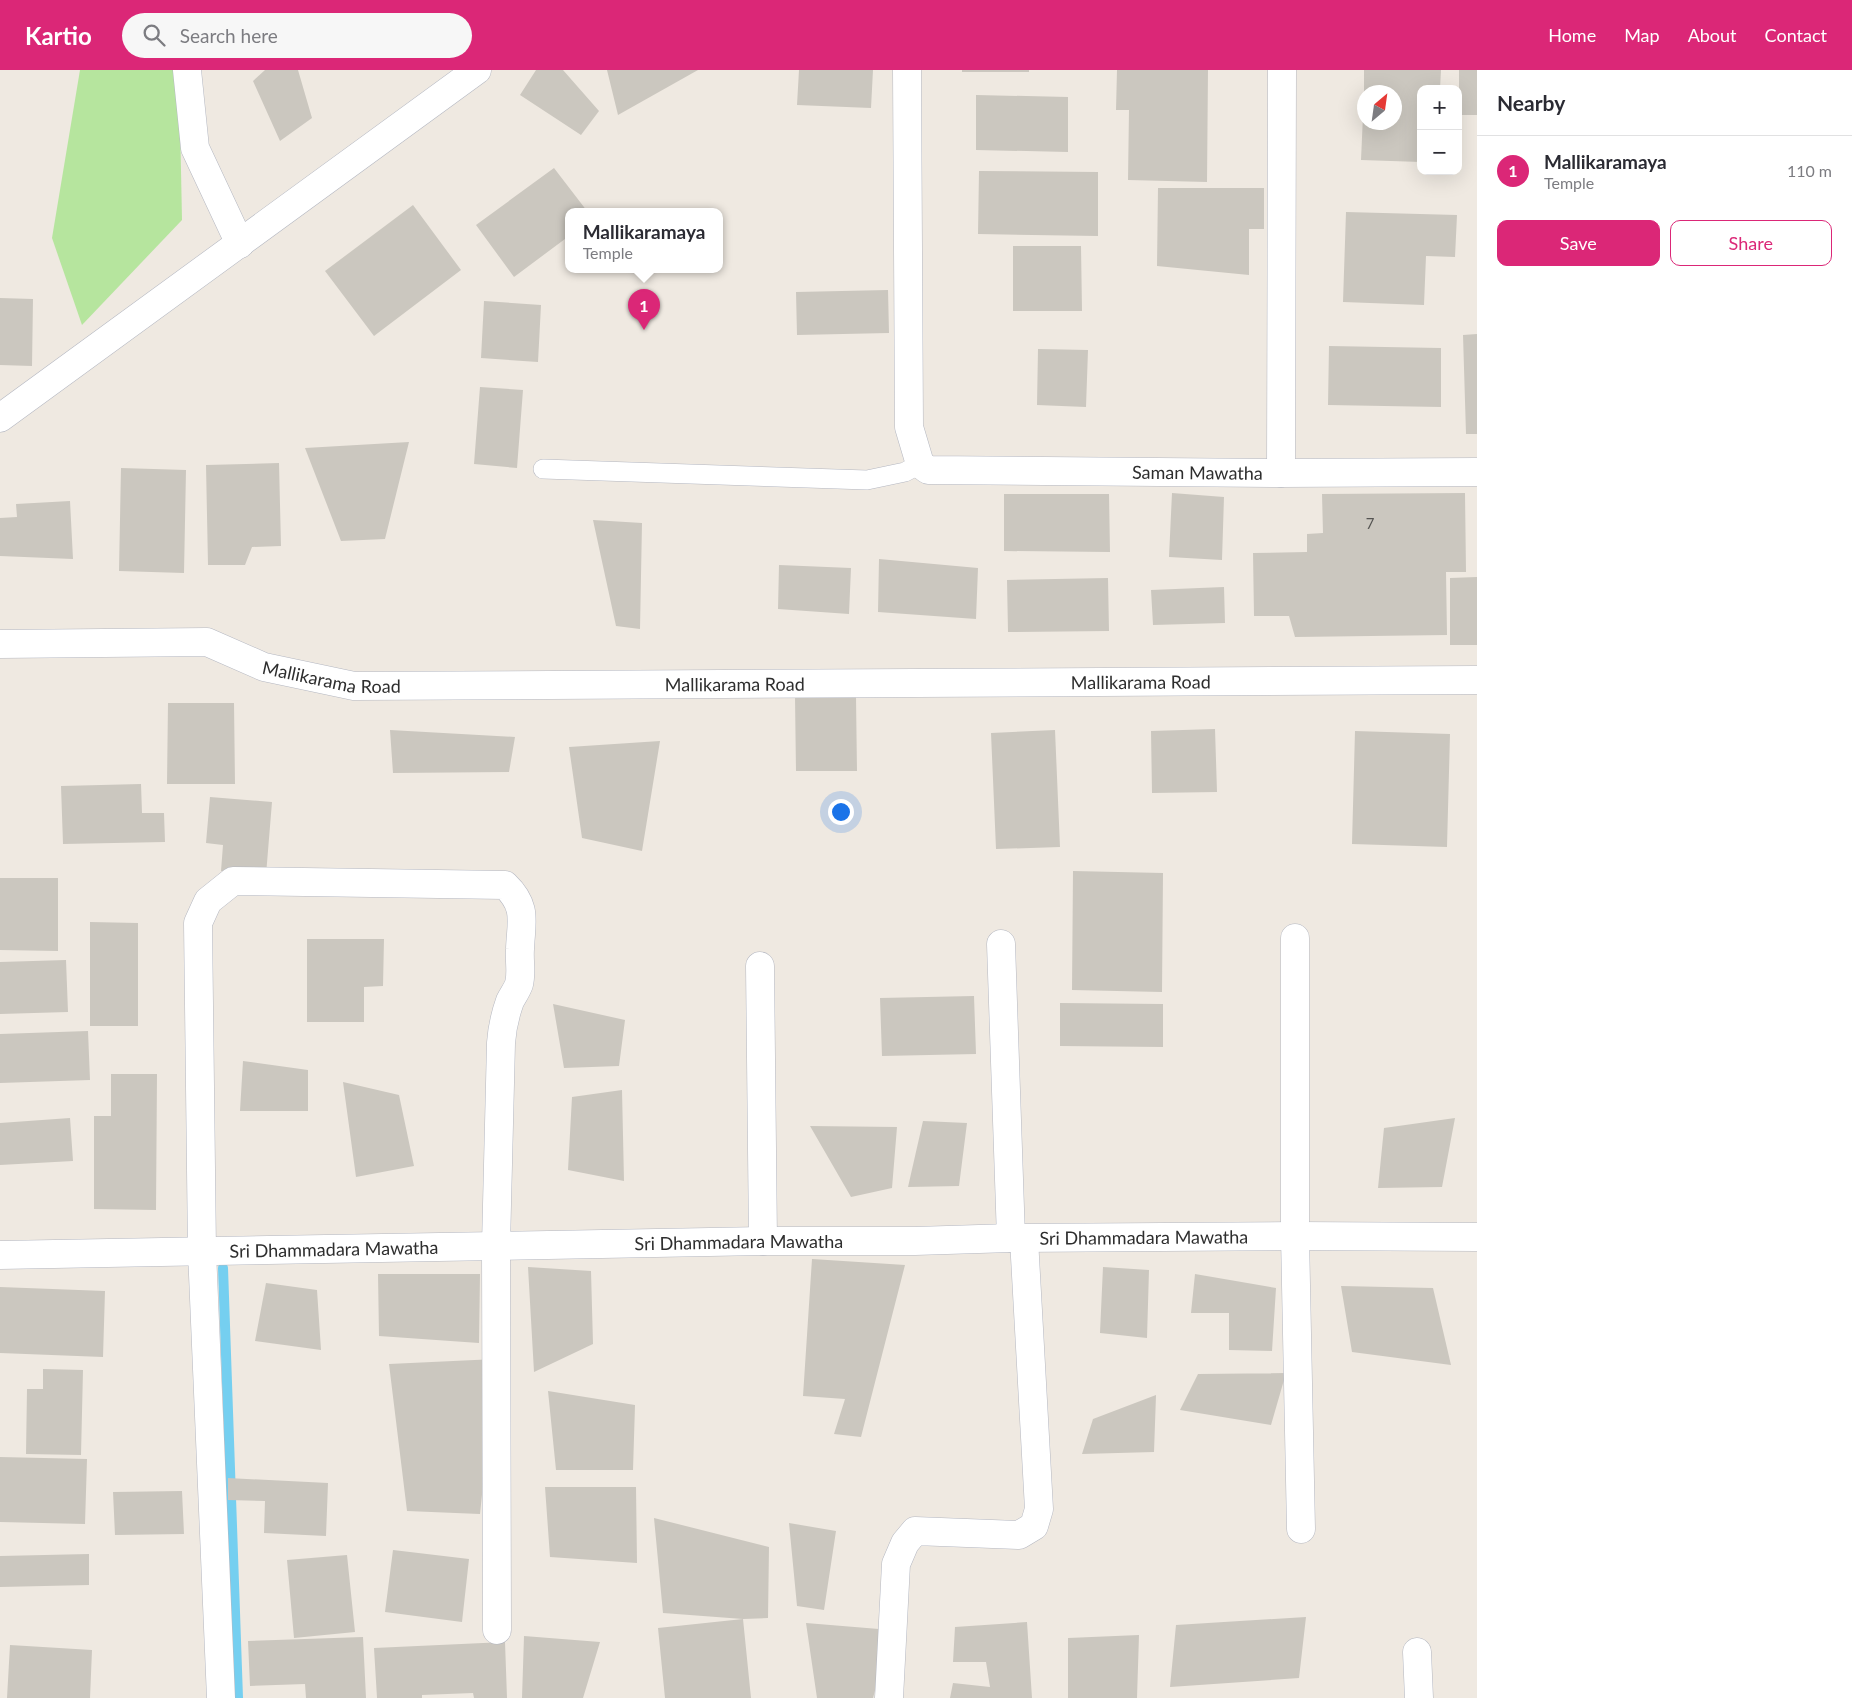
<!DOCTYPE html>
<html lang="en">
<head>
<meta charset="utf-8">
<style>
	:root { --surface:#fff; --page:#f7f7f7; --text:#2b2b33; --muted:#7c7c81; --line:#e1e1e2; --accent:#db2777 }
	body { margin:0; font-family:Lato,sans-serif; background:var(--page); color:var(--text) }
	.controls { position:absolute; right:15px; top:15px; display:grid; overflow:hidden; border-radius:10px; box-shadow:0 5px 20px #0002 }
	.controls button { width:45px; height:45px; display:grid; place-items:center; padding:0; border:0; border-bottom:1px solid var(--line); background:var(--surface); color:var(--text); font:25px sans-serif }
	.compass { position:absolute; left:1357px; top:15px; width:45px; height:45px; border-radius:50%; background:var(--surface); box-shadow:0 5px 20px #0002; rotate:29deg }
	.you { position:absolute; left:840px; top:741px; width:18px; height:18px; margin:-12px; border:4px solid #fff; border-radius:50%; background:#1a73e8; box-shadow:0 0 0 8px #1a73e833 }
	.badge { display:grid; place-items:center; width:32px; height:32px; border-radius:50%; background:var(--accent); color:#fff; font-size:16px; font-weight:700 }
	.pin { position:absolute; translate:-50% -41px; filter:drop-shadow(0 1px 2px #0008) }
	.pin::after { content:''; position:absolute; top:26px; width:18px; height:15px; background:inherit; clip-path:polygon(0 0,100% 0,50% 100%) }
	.popup { position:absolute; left:565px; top:138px; width:158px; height:65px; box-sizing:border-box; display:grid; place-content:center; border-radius:10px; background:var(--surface); filter:drop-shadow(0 1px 4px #0005); font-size:16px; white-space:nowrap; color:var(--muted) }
	.popup b { font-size:19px; color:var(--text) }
	.popup::after { content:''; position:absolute; left:50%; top:100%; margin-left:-10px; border:10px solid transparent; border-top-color:var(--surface) }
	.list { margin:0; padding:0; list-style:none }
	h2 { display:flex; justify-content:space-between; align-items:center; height:65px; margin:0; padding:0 20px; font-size:21px }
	h2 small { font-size:16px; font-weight:400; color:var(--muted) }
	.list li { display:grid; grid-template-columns:32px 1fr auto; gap:15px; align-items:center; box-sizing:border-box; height:70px; padding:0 20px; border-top:1px solid var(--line) }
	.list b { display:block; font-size:19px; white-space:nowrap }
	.list p { margin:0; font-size:16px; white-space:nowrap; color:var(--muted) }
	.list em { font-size:16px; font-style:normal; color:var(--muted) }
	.actions { display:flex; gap:10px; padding:15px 20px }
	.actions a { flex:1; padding:11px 0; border:1px solid var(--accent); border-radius:10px; text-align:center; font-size:18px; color:var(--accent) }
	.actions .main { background:var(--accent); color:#fff }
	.icon { flex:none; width:28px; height:28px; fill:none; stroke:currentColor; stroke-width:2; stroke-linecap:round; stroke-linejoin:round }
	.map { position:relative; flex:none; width:1477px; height:1628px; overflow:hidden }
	header { display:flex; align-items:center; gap:30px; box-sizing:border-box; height:70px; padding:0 25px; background:var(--accent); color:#fff }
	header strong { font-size:24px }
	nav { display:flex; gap:28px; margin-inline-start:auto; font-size:18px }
	.search { width:350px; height:45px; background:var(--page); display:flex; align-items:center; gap:12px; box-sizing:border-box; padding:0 18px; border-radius:28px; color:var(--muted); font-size:19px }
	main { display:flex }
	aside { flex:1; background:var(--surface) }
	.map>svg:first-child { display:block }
	.green { fill:#b6e59e }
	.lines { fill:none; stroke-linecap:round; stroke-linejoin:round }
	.stream { stroke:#75cff0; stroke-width:10 }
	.building { fill:#cbc7bf }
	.service-casing { stroke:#b4b7c1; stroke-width:20 }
	.minor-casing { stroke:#b4b7c1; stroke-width:29 }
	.service { stroke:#fff; stroke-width:19 }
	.minor { stroke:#fff; stroke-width:28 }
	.labels { text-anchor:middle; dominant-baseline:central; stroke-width:4; stroke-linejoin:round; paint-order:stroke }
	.number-label { font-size:15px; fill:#555452 }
	.street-label { font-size:18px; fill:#2e2e2e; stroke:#fff }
</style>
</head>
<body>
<header>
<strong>Kartio</strong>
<div class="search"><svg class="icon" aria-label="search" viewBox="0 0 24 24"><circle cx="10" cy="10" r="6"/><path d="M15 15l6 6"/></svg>Search here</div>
<nav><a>Home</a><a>Map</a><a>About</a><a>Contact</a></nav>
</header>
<main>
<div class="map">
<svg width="1477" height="1628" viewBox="0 0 1477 1628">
	<rect width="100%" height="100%" fill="#efe9e1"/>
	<path class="green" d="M80,0H179L182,150L82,255L52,168Z"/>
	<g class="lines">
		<path class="stream" d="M223,1198L238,1628"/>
	</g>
	<path class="building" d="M265,0H298L312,48L280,71L253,11Z
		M536,0H563L599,41L581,65L520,25Z
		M607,0H698L618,45Z
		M799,0H873L871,38L797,35Z
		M962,0H1029V2H962Z
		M1117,0H1208L1207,112L1128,110L1129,40H1116Z
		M1364,0H1441L1440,19H1421V92L1361,90L1363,45H1364V52H1394V22H1364Z
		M1459,0H1477V45H1459Z
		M976,25L1068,27V82L976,80Z
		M554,98L587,141H569V166L514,207L476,155Z
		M979,101L1098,102V166L978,164Z
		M1158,118H1264V159H1249V205L1157,196Z
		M413,135L461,200L374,266L325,201Z
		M1346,142L1457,145L1455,187L1426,186L1424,235L1343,232Z
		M1013,176H1081L1082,241H1013Z
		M888,220L889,263L797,265L796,222Z
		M0,228L33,229L32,296L0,295Z
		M484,231L541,235L538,292L481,288Z
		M1477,264V364H1466L1463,265Z
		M1329,276L1441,278V337L1328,335Z
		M1038,279L1088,280L1086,337L1037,335Z
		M480,317L523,320L517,398L474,394Z
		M409,372L385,469L341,471L305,378Z
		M279,393L281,476L252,477L245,495H208L206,395Z
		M121,398L186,400L184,503L119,501Z
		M1172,423L1224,427L1222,490L1169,487Z
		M1465,423L1466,502H1446L1447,565L1295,567L1289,546H1254L1253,483L1307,482V464L1323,463L1322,424Z
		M1004,424H1109L1110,482L1004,481Z
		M70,431L73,489L0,486V448L17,447L16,434Z
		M593,450L642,453L640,559L616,556Z
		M879,489L978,498L976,549L878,542Z
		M779,495L851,498L849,544L778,539Z
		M1477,507V575H1450V508Z
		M1108,508L1109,561L1008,562L1007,510Z
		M1224,517L1225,553L1153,555L1151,520Z
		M795,627H856L857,701H796Z
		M168,633H234L235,714H167Z
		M1215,659L1217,722L1152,723L1151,661Z
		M390,660L515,667L509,702L393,703Z
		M1055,660L1060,777L996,779L991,663Z
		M1355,661L1450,664L1447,777L1352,774Z
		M660,671L642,781L582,768L569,677Z
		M141,714L142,743H164L165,772L63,774L61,716Z
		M210,727L272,732L266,805L221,801L223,775L206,773Z
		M1073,801L1163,803L1162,922L1072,920Z
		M0,808H58V881L0,880Z
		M90,852L138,853V956H90Z
		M307,869H384L383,916L364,917V952H307Z
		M66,890L68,942L0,944V892Z
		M974,926L976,984L882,986L880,928Z
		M1060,933L1163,934V977L1060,976Z
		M553,934L625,950L619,996L564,998Z
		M88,961L90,1010L0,1013V964Z
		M243,991L308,1000V1041H240Z
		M111,1004H157L156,1140L94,1139V1046H111Z
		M343,1012L399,1025L414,1096L356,1107Z
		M622,1020L624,1111L568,1100L572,1027Z
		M70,1048L73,1091L0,1095V1053Z
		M1455,1048L1442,1117L1378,1118L1384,1058Z
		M923,1051L967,1053L959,1116L908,1117Z
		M810,1056L897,1057L892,1118L851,1127Z
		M812,1189L905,1195L861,1367L834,1364L845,1329L803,1326Z
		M528,1197L591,1201L593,1274L534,1302Z
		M1103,1197L1149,1200L1147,1268L1100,1263Z
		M378,1204H480L479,1273L379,1266Z
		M1195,1204L1276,1218L1272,1281L1229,1280V1243H1191Z
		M266,1213L317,1220L321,1280L255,1271Z
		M1341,1216L1433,1218L1451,1295L1352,1282Z
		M0,1217L105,1221L103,1287L0,1283Z
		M496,1289L480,1444L407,1441L389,1294Z
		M43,1299L83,1300L81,1385L26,1384L27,1319H43Z
		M1286,1303L1271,1355L1180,1340L1198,1304Z
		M548,1321L635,1335L633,1400H556Z
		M1156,1325L1154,1382L1082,1384L1093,1349Z
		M0,1387L87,1389L85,1454L0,1452Z
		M228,1408L328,1413L326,1466L264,1463L265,1431L228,1430Z
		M545,1417H636L637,1493L550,1487Z
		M182,1421L184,1464L115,1465L113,1422Z
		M654,1448L769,1477L768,1548L743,1549L663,1543Z
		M789,1453L836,1461L824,1540L797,1536Z
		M393,1480L469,1489L462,1552L385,1542Z
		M89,1484V1515L0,1517V1486Z
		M347,1485L355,1562L294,1568L287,1490Z
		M1306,1547L1299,1608L1170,1617L1176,1555Z
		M743,1549L751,1628H665L658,1558Z
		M1027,1552L1032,1628H950L953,1613L990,1617L986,1592H953L955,1557Z
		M806,1553L891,1560L873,1628H817Z
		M1139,1565L1137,1628H1068V1568Z
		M524,1566L600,1572L583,1628H522Z
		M363,1567L366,1628H306L305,1614L250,1616L248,1571Z
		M505,1572L507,1628H474L473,1623L422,1625V1628H377L374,1578Z
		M10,1575L92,1580L90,1628H7Z"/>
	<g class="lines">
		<g class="service-casing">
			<path id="service" d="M543,399L867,410L905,402L920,394"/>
		</g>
		<g class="minor-casing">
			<g id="minor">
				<path d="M187,0L195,78L240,174"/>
				<path id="s1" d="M907,0L909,357L920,394L928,400L1281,403L1477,402"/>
				<path d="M0,348L477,0"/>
				<path d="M1281,403L1282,0"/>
				<path id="s2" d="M0,574L207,572L264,597L354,616L1477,610"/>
				<path d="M1295,868V1166L1301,1459"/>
				<path d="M1001,874L1011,1168"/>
				<path d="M760,896L763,1171"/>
				<path id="s3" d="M0,1185L763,1171H915L1011,1168L1295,1166L1477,1167"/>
				<path d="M1417,1582L1419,1628"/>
				<path d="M221,1628L202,1181L198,853L208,831L233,811L505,815C528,837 521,852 520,879C519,892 522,902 519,914C517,920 513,925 510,931C505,945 502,958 501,973L496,1175L497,1560"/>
				<path d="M889,1628L896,1494L905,1473L915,1461L1019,1465L1034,1456L1039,1439L1024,1169"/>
			</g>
		</g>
		<use href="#service" class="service"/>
		<use href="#minor" class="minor"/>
	</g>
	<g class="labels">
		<g class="number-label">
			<text x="1370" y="453">7</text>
		</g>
		<g class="street-label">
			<text stroke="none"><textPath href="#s1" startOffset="675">Saman Mawatha</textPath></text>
			<text stroke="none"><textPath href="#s2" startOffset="338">Mallikarama Road</textPath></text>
			<text stroke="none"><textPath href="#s2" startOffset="1148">Mallikarama Road</textPath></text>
			<text stroke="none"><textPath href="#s2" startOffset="742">Mallikarama Road</textPath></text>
			<text stroke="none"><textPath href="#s3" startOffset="1144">Sri Dhammadara Mawatha</textPath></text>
			<text stroke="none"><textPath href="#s3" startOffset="739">Sri Dhammadara Mawatha</textPath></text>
			<text stroke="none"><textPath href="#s3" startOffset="334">Sri Dhammadara Mawatha</textPath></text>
		</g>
	</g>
</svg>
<div class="controls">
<button>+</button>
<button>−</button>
</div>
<svg class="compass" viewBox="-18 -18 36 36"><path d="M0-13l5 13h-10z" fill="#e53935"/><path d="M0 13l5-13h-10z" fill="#7c7c81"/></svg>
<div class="you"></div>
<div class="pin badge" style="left:644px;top:260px">1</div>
<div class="popup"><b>Mallikaramaya</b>Temple</div>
</div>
<aside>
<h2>Nearby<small></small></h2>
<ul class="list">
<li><span class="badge">1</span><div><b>Mallikaramaya</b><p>Temple</p></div><em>110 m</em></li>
</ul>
<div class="actions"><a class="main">Save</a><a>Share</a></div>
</aside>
</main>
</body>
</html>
